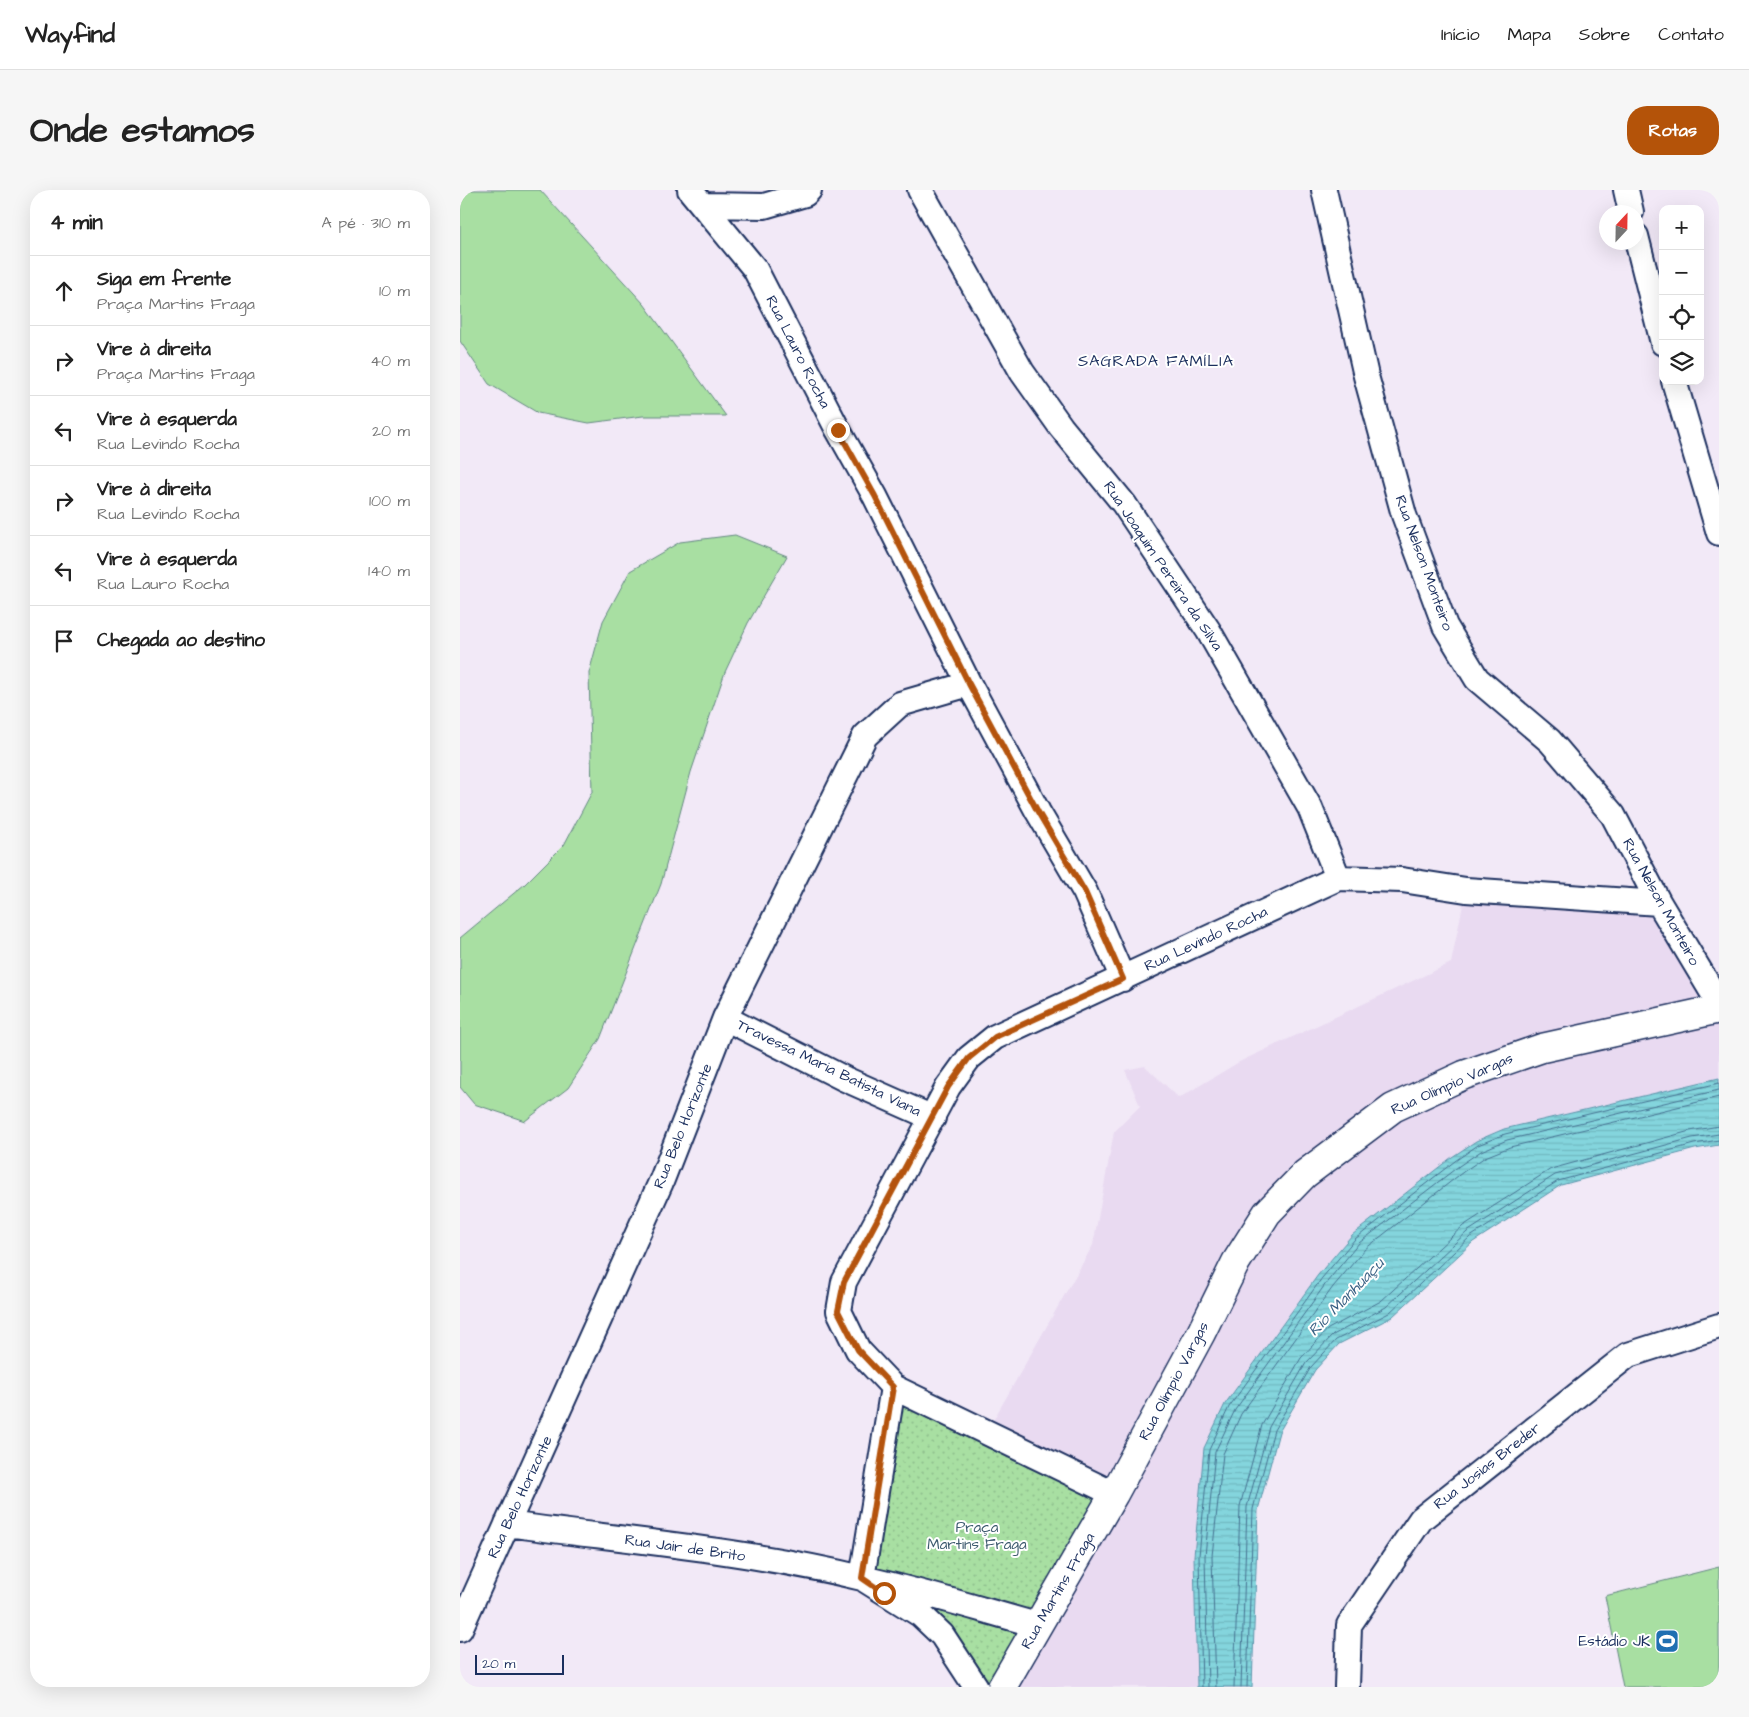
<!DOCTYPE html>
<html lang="pt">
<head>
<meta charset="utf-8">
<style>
	:root { --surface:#fff; --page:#f6f6f6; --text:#222; --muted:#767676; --line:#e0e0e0; --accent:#b45309 }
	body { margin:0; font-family:"Architects Daughter",sans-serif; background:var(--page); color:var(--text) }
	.controls { position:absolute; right:15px; top:15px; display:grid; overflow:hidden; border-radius:10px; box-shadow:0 5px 20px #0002 }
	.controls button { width:45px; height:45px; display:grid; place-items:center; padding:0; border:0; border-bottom:1px solid var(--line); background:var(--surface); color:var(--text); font:25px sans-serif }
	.compass { position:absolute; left:1139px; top:15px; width:45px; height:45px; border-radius:50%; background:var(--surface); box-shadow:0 5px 20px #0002; rotate:22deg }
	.scale { position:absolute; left:15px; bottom:12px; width:89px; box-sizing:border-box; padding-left:5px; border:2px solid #1b2f5e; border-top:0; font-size:14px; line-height:18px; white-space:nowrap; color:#1b2f5e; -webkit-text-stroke:4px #fff; paint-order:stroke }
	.stop { position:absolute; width:15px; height:15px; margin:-11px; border:4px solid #b45309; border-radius:50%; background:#fff }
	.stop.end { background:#b45309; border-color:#fff; box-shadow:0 1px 5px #0008 }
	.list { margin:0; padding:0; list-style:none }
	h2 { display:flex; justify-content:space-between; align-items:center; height:65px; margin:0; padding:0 20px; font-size:21px }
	h2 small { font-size:16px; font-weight:400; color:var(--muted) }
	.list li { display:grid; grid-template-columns:32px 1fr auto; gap:15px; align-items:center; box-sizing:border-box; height:70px; padding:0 20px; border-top:1px solid var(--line) }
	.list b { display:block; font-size:19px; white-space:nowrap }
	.list p { margin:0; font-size:16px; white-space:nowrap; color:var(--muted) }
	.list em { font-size:16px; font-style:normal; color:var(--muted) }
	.icon { flex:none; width:28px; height:28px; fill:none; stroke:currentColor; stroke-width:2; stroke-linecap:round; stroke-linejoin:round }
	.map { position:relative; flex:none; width:1259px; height:1497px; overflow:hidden; border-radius:20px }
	header { display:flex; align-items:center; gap:30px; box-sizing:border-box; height:70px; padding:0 25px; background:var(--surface); border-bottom:1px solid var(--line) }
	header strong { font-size:24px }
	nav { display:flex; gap:28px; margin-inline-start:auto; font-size:18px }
	.intro { display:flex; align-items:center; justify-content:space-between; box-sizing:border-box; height:120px; padding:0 30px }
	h1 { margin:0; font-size:35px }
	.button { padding:12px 22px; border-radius:20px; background:var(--accent); color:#fff; font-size:18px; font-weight:700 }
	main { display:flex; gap:30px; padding:0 30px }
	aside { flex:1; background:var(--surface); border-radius:20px; box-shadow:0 5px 20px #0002 }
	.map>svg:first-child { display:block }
	.built { fill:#e9daf1 }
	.grass { fill:#a8dfa2; stroke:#628780 }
	.park { fill:url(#park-dots); stroke:#628780 }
	.water { fill:url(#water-rules); stroke:#5a93aa }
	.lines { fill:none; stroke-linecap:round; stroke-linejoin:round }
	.shore { stroke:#457191; stroke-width:1 }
	.street-casing { stroke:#1b2f5e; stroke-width:28 }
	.secondary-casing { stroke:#1b2f5e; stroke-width:31 }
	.street { stroke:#fff; stroke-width:24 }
	.secondary { stroke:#fff; stroke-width:28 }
	.route { stroke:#b45309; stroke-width:6 }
	.labels { text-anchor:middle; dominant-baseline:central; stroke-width:4; stroke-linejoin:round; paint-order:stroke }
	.street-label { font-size:15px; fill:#1b2f5e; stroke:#fff }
	.park-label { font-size:15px; fill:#3e5b6f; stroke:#fff }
	.poi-label { font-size:15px; fill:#1b2f5e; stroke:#fff; text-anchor:end }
	.neighbourhood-label { font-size:16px; letter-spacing:1px; fill:#1b2f5e; stroke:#fff }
	.water-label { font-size:16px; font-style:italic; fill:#3a6184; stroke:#fff }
</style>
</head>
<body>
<header>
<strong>Wayfind</strong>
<nav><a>Início</a><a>Mapa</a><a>Sobre</a><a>Contato</a></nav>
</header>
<div class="intro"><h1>Onde estamos</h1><a class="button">Rotas</a></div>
<main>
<aside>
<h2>4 min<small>A pé · 310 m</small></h2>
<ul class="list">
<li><svg class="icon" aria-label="ahead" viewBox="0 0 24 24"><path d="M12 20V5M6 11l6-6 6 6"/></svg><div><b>Siga em frente</b><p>Praça Martins Fraga</p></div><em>10 m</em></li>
<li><svg class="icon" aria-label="right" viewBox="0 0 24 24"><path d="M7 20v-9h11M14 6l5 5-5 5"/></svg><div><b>Vire à direita</b><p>Praça Martins Fraga</p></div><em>40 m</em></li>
<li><svg class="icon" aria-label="left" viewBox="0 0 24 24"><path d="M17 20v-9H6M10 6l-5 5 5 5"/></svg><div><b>Vire à esquerda</b><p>Rua Levindo Rocha</p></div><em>20 m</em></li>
<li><svg class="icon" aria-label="right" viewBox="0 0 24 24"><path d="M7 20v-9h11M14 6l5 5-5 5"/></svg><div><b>Vire à direita</b><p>Rua Levindo Rocha</p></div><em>100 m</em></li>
<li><svg class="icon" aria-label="left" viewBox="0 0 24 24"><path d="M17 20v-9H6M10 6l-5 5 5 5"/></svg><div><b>Vire à esquerda</b><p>Rua Lauro Rocha</p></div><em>140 m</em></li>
<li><svg class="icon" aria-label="arrive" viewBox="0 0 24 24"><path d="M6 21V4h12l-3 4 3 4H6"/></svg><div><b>Chegada ao destino</b></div></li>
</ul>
</aside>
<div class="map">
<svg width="1259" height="1497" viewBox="0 0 1259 1497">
	<defs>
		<pattern id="park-dots" width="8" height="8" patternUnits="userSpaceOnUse" patternTransform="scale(1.25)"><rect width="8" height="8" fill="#a8dfa2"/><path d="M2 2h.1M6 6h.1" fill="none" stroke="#90c08e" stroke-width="1.8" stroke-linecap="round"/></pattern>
		<pattern id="water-rules" width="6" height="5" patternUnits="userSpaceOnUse" patternTransform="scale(1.25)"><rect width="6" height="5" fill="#84d5dd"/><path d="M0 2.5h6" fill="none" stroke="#71b7c0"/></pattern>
	</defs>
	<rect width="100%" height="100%" fill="#f2e9f7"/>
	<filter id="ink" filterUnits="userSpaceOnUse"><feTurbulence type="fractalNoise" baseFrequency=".02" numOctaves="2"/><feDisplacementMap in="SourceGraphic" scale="10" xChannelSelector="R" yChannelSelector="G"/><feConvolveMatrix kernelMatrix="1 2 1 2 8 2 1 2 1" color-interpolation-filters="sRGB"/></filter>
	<g filter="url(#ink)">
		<path class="built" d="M1006,700L1199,713L1259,813V888L1044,939L1016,951L892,1045L858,1085L765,1214L744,1258L734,1366L737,1497H542L526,1243L633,1055L654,942L680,916L665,880L685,876L719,908L779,872L991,773Z"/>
		<path class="grass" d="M0,0H80L184,114L266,226H183L129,233L78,223L29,194L0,151Z
			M275,345L327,366L288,433L265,482L231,582L201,694L140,849L108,898L65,931L14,914L0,897V748L65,694L104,655L132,602L129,483L143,431L170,381L220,352Z
			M1259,1377V1497H1163L1145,1406Z"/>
		<path class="park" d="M433,1197L654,1304L542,1497H516L482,1445L402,1388Z"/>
		<path class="water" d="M1259,888V955L1235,959L1101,995L1013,1052L932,1127L879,1154L855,1180L819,1242L798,1320L792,1497H737L734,1366L744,1258L765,1214L858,1085L892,1045L992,967L1016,951L1044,939Z"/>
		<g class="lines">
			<path class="shore" d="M742,1497L739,1366L749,1260L769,1217L862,1088L895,1049L995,971L1018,955L1045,944L1259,893
				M748,1497L745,1366L755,1262L775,1220L867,1092L899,1053L999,976L1021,961L1047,950L1259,900
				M756,1497L752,1366L763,1264L781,1224L873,1097L905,1059L1003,982L1025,967L1050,957L1259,907
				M774,1497L780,1316L802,1235L841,1168L868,1139L921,1111L1003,1036L1091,979L1230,941L1259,936
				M781,1497L787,1317L809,1237L846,1173L873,1145L926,1117L1007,1042L1095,985L1232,948L1259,944
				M787,1497L793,1319L814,1240L851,1177L876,1150L929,1123L1010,1047L1098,991L1234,954L1259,950"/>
			<g class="street-casing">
				<path id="street" d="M230,0L295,79L378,240L415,306L509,494L578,622L625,702L663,789
					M460,0L562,182L601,237L664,314L748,440L850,618L878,688
					M864,0L906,186L944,325L985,436L1017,489L1090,551L1153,625L1199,713L1259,813
					M1166,0L1171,22
					M244,15L304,16L345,4L349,0
					M1176,46L1203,153
					M1214,191L1259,343
					M265,828L385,889L473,928
					M433,1197L402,1388L461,1425L482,1445L516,1497
					M654,1304L433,1197L398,1160L379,1121L384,1092L488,897L509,868L535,847L878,688L942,690L1006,700L1199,713
					M47,1334C165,1350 286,1360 402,1388C461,1401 519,1419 577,1435
					M0,1439L201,992L265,828L405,546L440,514L509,494
					M887,1497L889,1435L961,1329L1168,1165L1259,1136"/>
			</g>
			<g class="secondary-casing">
				<path id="secondary" d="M542,1497L654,1304L741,1143L776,1072L807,1023L845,984L933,918L1004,885L1082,858L1259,819"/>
			</g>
			<use href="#street" class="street"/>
			<use href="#secondary" class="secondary"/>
		</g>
	</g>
	<g class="lines" filter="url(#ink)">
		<path class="route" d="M378,240L415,306L509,494L578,622L625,702L663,789L535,847L509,868L488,897L384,1092L378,1121L398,1160L433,1197L402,1388L424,1403"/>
	</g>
	<defs>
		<g id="stadium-square" transform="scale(1.25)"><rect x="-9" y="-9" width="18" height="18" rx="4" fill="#1f6fb2" stroke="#fff"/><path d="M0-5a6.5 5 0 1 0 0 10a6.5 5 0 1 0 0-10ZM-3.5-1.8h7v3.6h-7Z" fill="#fff"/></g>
	</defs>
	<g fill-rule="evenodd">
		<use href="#stadium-square" x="1207" y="1451"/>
	</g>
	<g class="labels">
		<g class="street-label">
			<text transform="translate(338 162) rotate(63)">Rua Lauro Rocha</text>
			<text transform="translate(964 373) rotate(70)">Rua Nelson Monteiro</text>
			<text transform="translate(703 376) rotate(56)">Rua Joaquim Pereira da Silva</text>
			<text transform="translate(1201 712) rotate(61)">Rua Nelson Monteiro</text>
			<text transform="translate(746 749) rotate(-25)">Rua Levindo Rocha</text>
			<text transform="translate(369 878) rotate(26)">Travessa Maria Batista Viana</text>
			<text transform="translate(992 894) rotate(-24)">Rua Olímpio Vargas</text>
			<text transform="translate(223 936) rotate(-68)">Rua Belo Horizonte</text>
			<text transform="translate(714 1191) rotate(-62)">Rua Olímpio Vargas</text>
			<text transform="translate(1027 1276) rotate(-38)">Rua Josias Breder</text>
			<text transform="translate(60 1307) rotate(-65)">Rua Belo Horizonte</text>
			<text transform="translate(225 1358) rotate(8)">Rua Jair de Brito</text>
			<text transform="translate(598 1401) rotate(-60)">Rua Martins Fraga</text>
		</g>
		<g class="park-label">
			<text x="517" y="1337">Praça<tspan x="517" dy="17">Martins Fraga</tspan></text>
		</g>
		<g class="poi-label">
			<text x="1190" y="1451">Estádio JK</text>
		</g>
		<g class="neighbourhood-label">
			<text x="696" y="171">SAGRADA FAMÍLIA</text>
		</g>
		<g class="water-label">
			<text transform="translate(886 1107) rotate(-46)">Rio Manhuaçu</text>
		</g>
	</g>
</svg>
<div class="controls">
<button>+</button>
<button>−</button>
<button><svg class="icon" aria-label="locate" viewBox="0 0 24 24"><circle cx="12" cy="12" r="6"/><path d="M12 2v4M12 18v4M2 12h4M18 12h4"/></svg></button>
<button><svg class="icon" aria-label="layers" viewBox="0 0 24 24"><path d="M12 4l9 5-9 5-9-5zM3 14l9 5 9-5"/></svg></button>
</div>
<svg class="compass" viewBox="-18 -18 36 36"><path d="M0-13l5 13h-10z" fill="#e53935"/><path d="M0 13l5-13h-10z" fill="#767676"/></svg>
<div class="scale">20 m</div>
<div class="stop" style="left:424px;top:1403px"></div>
<div class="stop end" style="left:378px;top:240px"></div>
</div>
</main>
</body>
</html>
